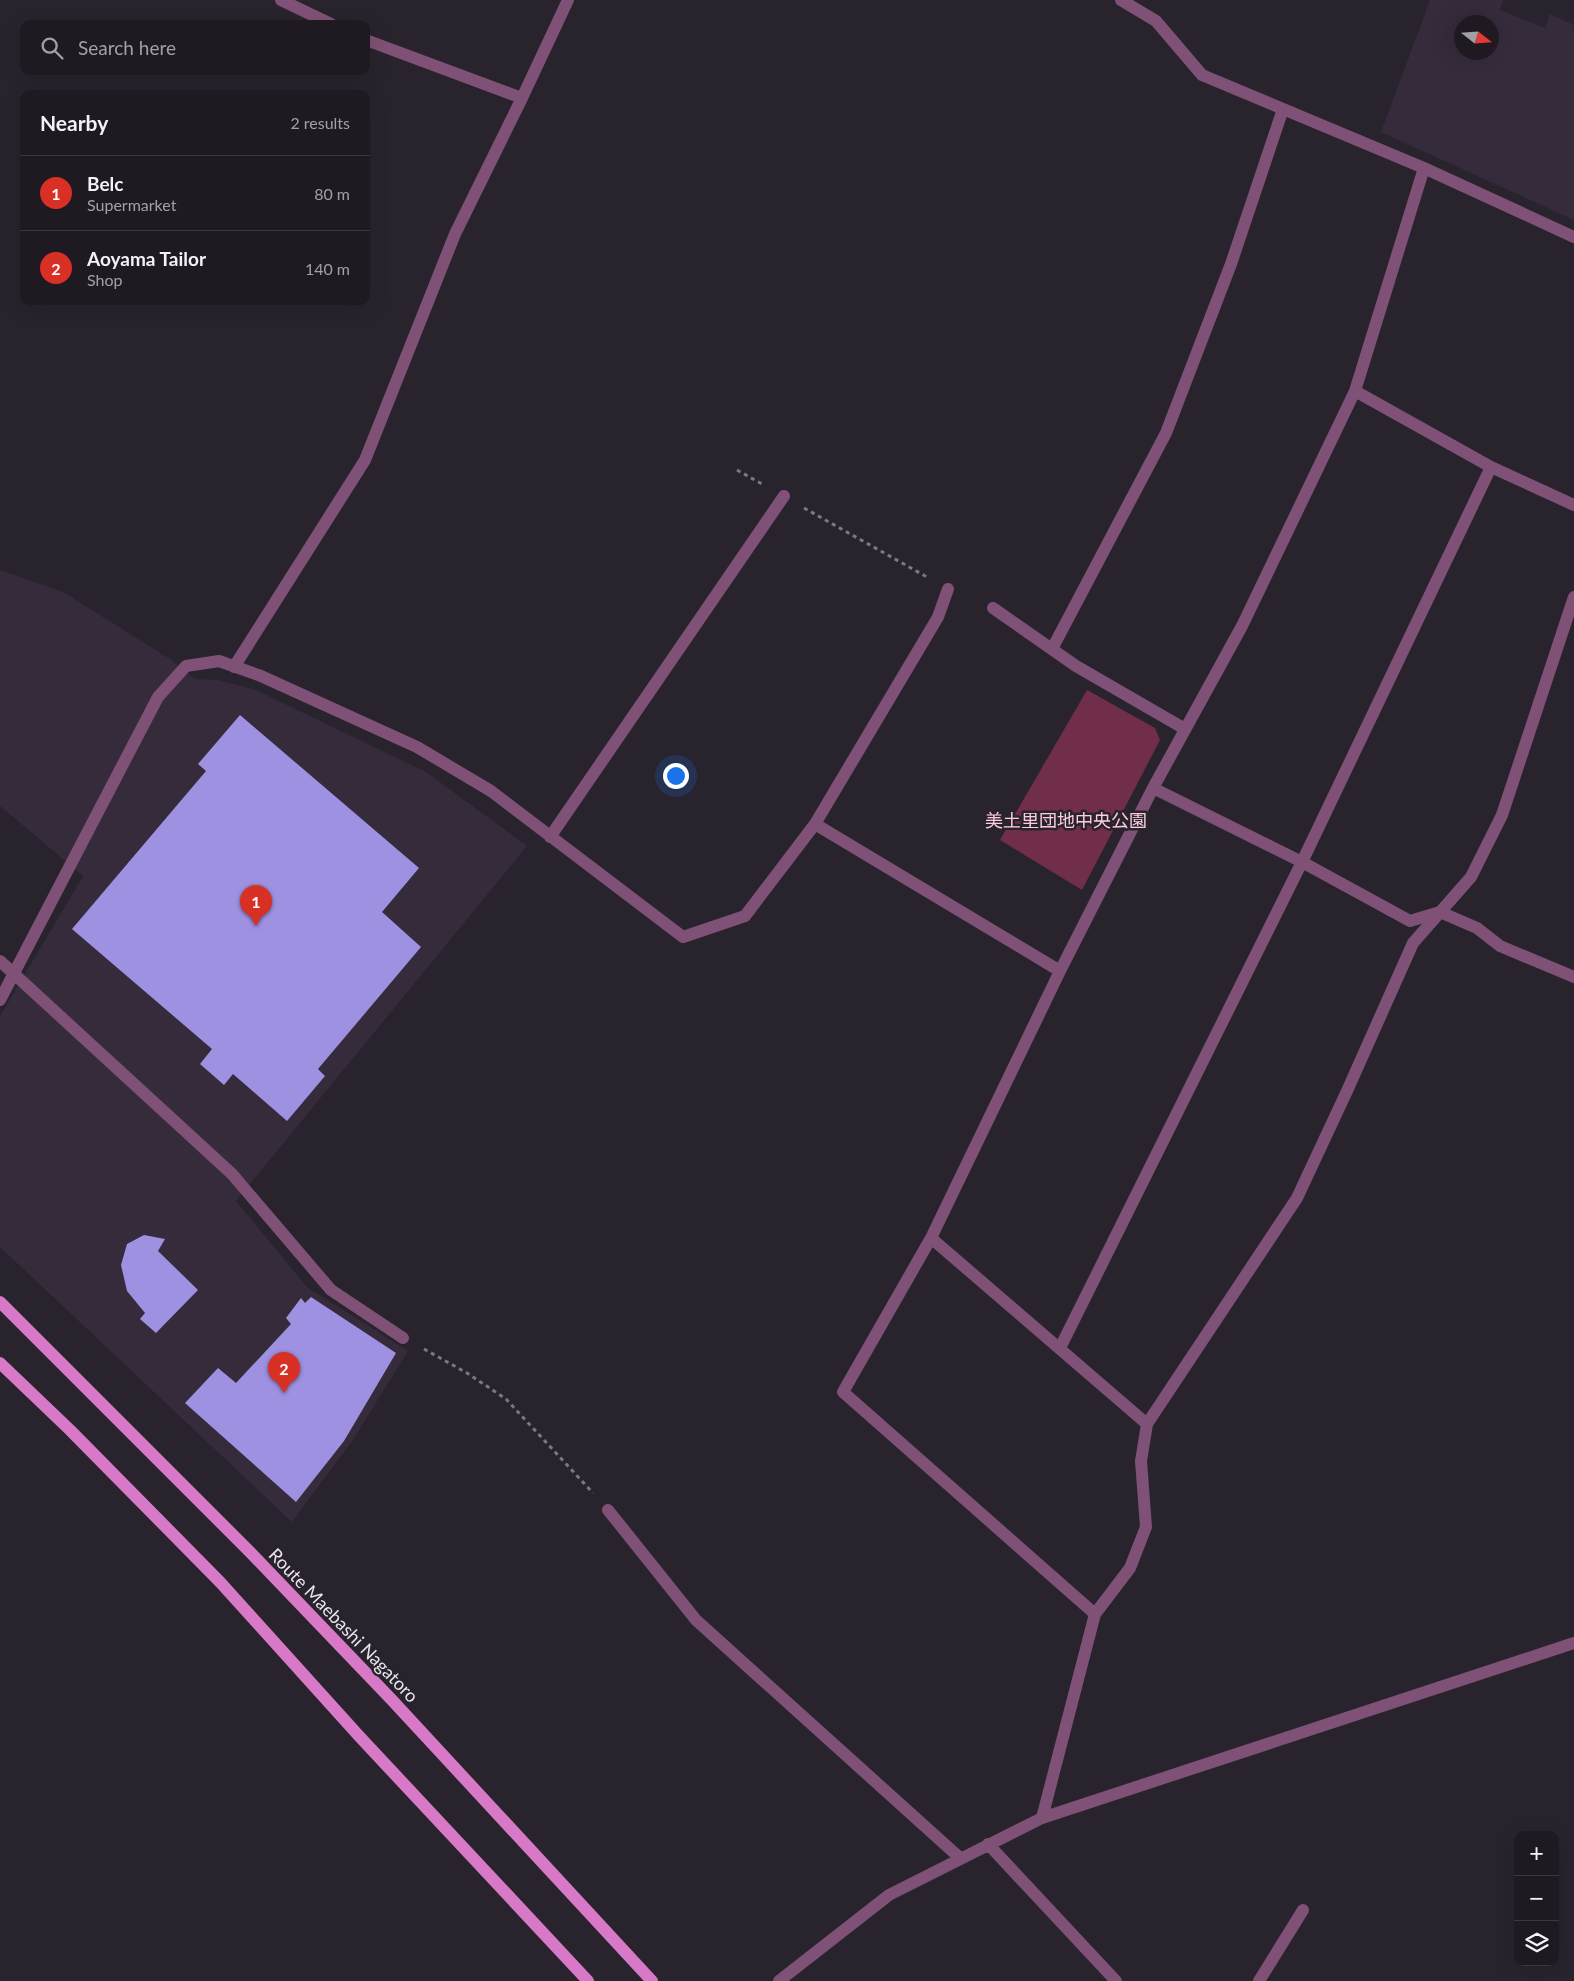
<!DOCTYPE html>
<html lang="en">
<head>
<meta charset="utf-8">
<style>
	:root { --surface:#1f1a22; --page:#2c272f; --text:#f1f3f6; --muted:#a1a1a5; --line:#3c3840; --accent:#d93025 }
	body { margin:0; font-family:Lato,"Noto Sans JP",sans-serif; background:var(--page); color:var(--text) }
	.controls { position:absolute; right:15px; bottom:15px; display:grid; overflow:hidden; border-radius:10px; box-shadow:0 5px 20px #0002 }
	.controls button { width:45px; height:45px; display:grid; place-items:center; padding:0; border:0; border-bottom:1px solid var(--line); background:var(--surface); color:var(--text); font:25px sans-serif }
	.compass { position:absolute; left:1454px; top:15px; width:45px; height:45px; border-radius:50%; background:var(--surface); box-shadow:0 5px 20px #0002; rotate:107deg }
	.you { position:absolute; left:675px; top:775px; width:18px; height:18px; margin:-12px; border:4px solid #fff; border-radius:50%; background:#1a73e8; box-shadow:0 0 0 8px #1a73e833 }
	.badge { display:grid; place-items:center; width:32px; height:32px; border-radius:50%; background:var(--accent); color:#fff; font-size:16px; font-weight:700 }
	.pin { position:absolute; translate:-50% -41px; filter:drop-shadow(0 1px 2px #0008) }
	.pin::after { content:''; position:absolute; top:26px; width:18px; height:15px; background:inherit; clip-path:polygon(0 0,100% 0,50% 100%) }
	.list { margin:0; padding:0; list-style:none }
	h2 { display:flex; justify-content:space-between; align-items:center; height:65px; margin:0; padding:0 20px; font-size:21px }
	h2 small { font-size:16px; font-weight:400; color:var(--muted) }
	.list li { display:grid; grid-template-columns:32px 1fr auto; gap:15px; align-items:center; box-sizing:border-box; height:75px; padding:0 20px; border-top:1px solid var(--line) }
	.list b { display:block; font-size:19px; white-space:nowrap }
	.list p { margin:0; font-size:16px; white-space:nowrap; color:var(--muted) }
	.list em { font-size:16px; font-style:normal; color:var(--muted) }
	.icon { flex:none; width:28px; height:28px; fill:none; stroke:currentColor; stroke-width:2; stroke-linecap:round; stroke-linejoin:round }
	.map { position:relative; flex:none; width:1574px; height:1981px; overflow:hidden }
	.search { position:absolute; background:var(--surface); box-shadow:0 5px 20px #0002; left:20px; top:20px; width:350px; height:55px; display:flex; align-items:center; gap:12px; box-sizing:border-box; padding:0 18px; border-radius:10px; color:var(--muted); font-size:19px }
	.panel { position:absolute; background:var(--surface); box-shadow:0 5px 20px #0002; left:20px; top:90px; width:350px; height:215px; border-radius:10px }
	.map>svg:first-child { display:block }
	.built { fill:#352b3b; fill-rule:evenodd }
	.green { fill:#712e4b }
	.building { fill:#9f91e2 }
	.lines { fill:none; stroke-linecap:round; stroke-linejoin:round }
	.path { stroke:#7c7781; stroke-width:3; stroke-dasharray:4 4; stroke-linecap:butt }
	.minor { stroke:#7f5176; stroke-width:12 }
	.major { stroke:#d879c7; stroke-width:12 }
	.labels { text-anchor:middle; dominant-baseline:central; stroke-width:5; stroke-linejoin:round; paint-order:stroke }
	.park-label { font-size:18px; fill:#fdccdd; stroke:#29232e }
	.street-label { font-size:18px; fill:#eae5ed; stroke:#29232e }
</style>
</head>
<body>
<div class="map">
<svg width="1574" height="1981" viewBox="0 0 1574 1981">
	<rect width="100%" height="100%" fill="#29232e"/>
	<path class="built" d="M1430,0H1503L1500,10L1545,28L1550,14L1574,25V220L1381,132ZM1462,22H1492V52H1462Z
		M0,570L63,592L170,659L195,679L218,680L256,690L426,772L527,846L236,1201L307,1287L408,1351L353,1440L292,1522L0,1247V1016L83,876L0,806Z"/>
	<path class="green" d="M1087,690L1155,728L1160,740L1082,890L1000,840Z"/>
	<path class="building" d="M240,715L419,868L382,912L421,947L318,1069L325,1076L287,1121L233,1074L224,1085L200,1064L212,1049L72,929L206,771L198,764Z
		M144,1235L165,1239L158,1251L198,1290L156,1333L140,1319L145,1313L127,1291L121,1265L127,1244Z
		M311,1297L396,1353L344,1441L296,1502L185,1403L218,1368L236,1383L291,1324L286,1318L301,1298L305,1303Z"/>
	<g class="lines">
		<path class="path" d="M737,470L762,484
			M804,508L927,577
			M424,1349L467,1373L506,1399L593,1493"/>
		<path class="minor" d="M281,0L331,24
			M366,40L522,98L568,0
			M1424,168L1574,237
			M1355,391L1491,467L1574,505
			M993,608L1076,666L1185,729
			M1052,649L1166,433L1231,264L1283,109
			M234,667L365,460L455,234L522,98
			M1153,788L1302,862L1410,921L1440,912L1477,928L1500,946L1574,977
			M815,824L938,617L948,589
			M550,837L784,496
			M0,961L232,1174L331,1290L403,1338
			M0,1000L158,697L186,666L219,661L261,676L417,747L491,791L683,937L745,916L815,824L1060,971
			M931,1238L1147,1424
			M1060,1348L1302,862L1491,467
			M608,1510L696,1620L960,1858
			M1095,1614L843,1392L931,1238L1060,971L1153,788L1242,626L1355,391L1424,168L1202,75L1156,21L1121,0
			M1042,1818L1095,1614L1130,1568L1146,1527L1141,1461L1147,1424L1297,1198L1347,1091L1413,943L1471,877L1502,815L1574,597
			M988,1844L1116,1981
			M779,1981L889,1895L1042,1818L1574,1643
			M1259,1981L1303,1910"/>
		<path class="major" d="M0,1302L250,1552L391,1699L652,1981
			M0,1363L70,1430L220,1582L359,1736L588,1981"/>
	</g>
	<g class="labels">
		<g class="park-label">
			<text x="1066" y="820">美土里団地中央公園</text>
		</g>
		<g class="street-label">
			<text transform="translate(344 1625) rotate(46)">Route Maebashi Nagatoro</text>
		</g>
	</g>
</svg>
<div class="controls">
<button>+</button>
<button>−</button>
<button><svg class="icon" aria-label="layers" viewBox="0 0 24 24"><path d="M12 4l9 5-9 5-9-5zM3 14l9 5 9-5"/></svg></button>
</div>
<svg class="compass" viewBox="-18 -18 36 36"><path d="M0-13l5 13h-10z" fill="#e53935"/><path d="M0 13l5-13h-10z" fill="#a1a1a5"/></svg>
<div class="you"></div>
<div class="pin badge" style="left:256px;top:926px">1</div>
<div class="pin badge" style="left:284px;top:1393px">2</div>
<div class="search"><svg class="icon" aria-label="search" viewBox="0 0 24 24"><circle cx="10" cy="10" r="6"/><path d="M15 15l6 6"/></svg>Search here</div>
<section class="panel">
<h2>Nearby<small>2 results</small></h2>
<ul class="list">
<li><span class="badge">1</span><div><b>Belc</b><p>Supermarket</p></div><em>80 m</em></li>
<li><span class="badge">2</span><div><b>Aoyama Tailor</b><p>Shop</p></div><em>140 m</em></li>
</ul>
</section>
</div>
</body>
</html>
